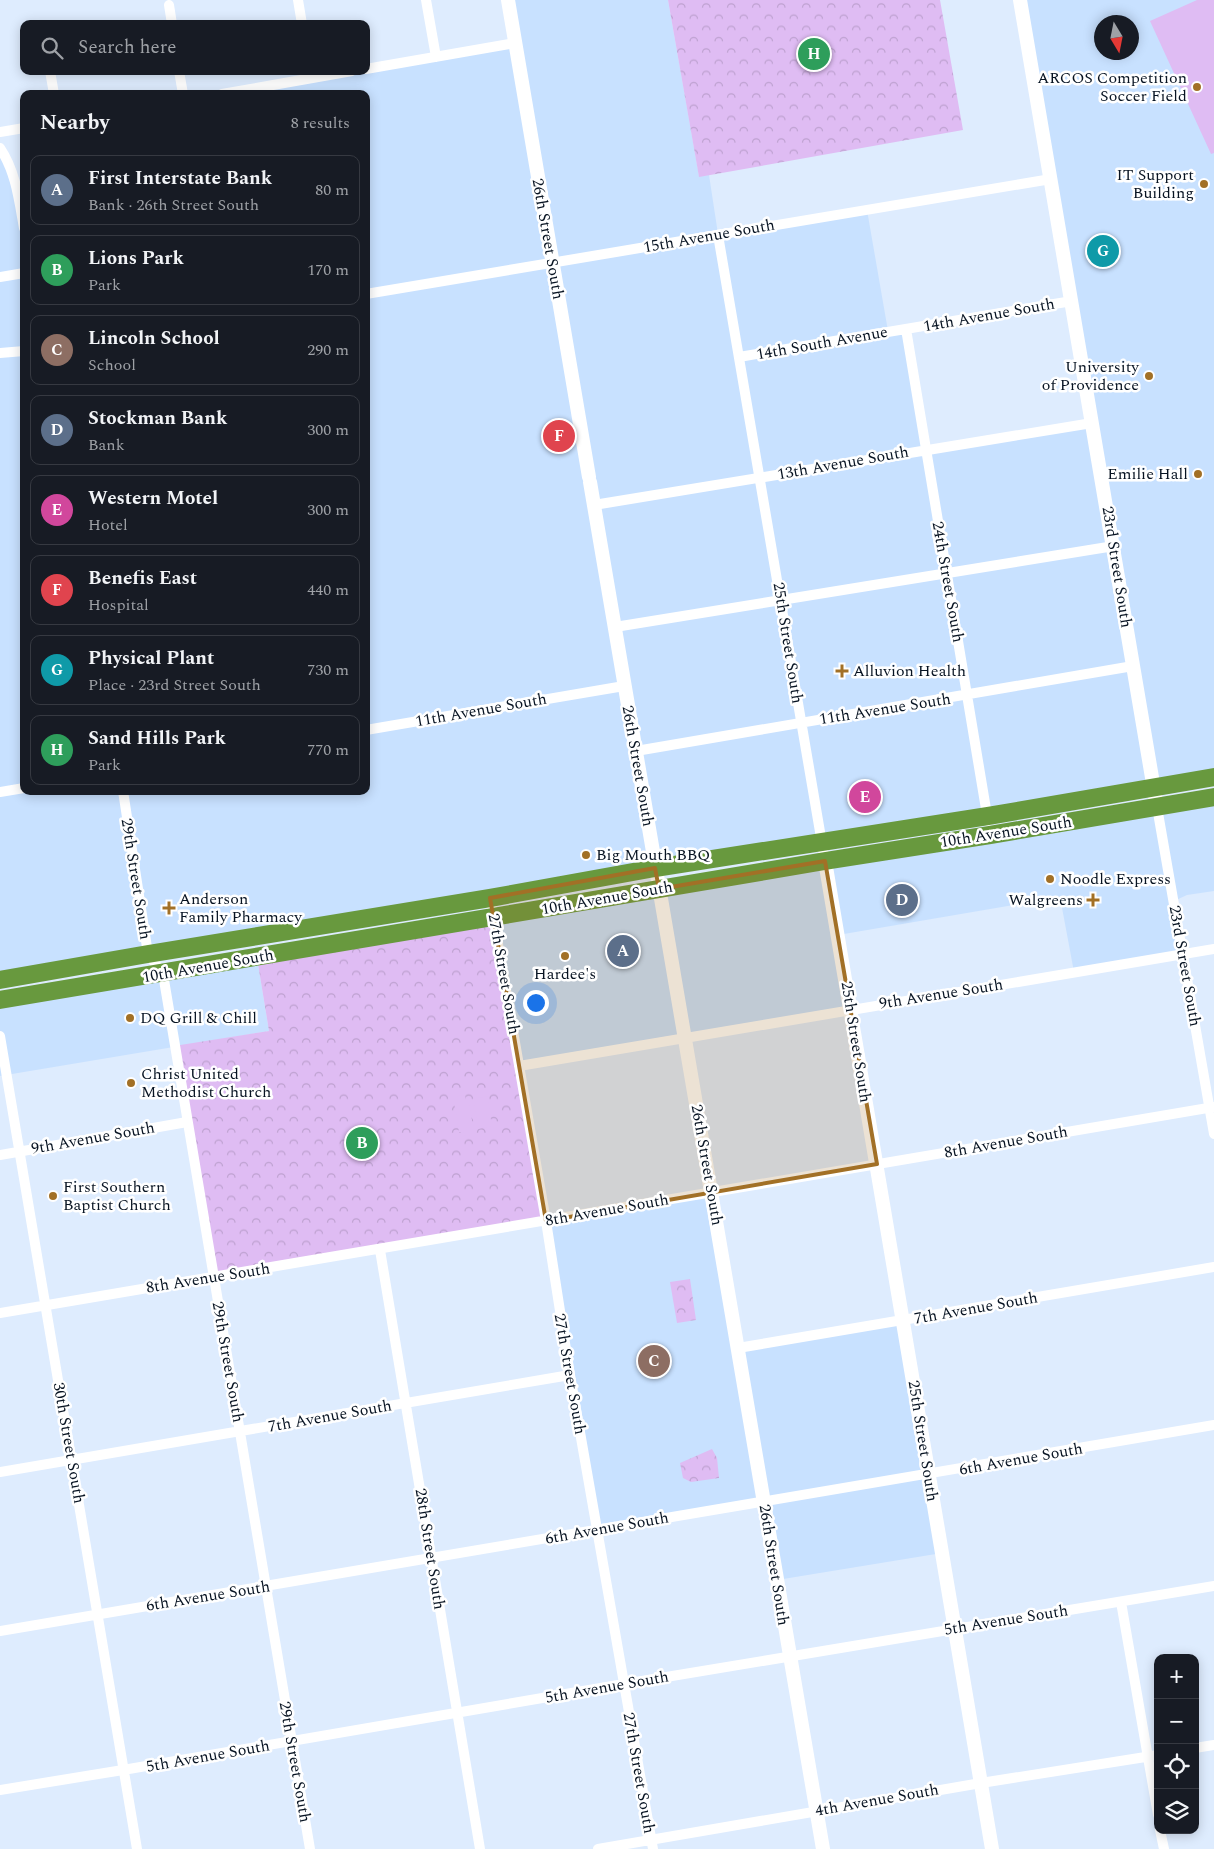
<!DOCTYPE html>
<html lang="en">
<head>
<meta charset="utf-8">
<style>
	:root { --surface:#171b24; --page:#20242c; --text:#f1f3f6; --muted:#9ea1a6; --line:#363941; --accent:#a27026 }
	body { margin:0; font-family:Spectral,serif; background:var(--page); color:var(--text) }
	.controls { position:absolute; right:15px; bottom:15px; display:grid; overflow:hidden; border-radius:10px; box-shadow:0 2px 12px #0003 }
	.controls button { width:45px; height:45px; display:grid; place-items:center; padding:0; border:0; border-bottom:1px solid var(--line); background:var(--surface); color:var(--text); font:25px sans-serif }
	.compass { position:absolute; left:1094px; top:15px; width:45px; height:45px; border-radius:50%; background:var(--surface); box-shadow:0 2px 12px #0003; rotate:170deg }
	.you { position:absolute; left:535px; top:1002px; width:18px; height:18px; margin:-12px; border:4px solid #fff; border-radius:50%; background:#1a73e8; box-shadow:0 0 0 8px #1a73e833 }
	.badge { display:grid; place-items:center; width:32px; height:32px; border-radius:50%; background:var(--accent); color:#fff; font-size:16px; font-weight:700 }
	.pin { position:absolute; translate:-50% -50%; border:2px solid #fff; box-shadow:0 1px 5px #0006 }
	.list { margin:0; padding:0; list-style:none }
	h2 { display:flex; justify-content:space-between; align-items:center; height:65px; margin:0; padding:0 20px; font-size:21px }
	h2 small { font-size:16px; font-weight:400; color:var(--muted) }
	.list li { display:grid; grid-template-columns:32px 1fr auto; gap:15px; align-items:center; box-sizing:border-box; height:70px; margin:0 10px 10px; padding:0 10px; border:1px solid var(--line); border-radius:10px }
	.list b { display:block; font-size:19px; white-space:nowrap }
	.list p { margin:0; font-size:16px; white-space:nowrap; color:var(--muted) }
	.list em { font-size:16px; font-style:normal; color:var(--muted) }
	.icon { flex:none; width:28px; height:28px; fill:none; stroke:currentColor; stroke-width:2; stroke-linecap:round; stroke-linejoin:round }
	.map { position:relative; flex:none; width:1214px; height:1849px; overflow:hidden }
	.search { position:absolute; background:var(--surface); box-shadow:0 2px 12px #0003; left:20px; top:20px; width:350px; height:55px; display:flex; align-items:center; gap:12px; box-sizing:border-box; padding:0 18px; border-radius:10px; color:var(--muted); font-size:19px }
	.panel { position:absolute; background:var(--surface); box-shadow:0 2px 12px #0003; left:20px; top:90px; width:350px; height:705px; border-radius:10px }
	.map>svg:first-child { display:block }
	.built { fill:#c8e1ff; fill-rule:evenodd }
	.park { fill:url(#park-crowns) }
	.pitch { fill:#dfbcf3 }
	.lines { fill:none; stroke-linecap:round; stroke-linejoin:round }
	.street { stroke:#fff; stroke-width:10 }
	.secondary { stroke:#fff; stroke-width:14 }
	.highway { stroke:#68993e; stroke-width:18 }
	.marked { fill:#a27026; fill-opacity:0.2; stroke:#a27026; stroke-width:4; stroke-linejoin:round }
	.poi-dot { fill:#a27026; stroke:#fff; stroke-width:2 }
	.labels { text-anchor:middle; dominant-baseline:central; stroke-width:5; stroke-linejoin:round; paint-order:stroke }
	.poi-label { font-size:16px; fill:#071322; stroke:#fff; text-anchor:start }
	.street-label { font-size:16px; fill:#071322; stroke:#fff }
</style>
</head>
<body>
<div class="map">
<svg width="1214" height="1849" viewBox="0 0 1214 1849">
	<defs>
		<pattern id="park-crowns" width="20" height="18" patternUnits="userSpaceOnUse" patternTransform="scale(1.25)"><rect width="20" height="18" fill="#dfbcf3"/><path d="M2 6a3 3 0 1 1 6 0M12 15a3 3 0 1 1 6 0" fill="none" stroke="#bea1d0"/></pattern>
	</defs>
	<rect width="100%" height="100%" fill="#deecfe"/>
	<path class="built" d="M508,0H668L699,176L709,175L718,234L867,210L888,331L906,329L926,449L1092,422L1020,0H1214V777L0,980V148L24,228V791H366V94H223L352,71H366L515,43ZM1102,22H1132V52H1102Z
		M1214,797V891L1187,895L1174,901L1183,954L1074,972L1060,897L838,935L851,1010L519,1066L495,917Z
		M257,958L269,1031L0,1076V1000Z
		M712,1192L738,1348L903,1321L942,1553L777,1580L764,1502L597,1530L546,1221Z"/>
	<path class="park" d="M668,0H940L963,130L699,177Z
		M495,917L546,1221L214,1277L174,1046L269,1031L257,958Z
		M690,1279L696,1320L677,1323L670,1282Z
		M712,1449L717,1458L719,1478L691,1482L683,1478L680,1463Z"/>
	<path class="pitch" d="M1197,0H1214V153L1211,154L1150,21Z
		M465,1095L466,1100H468L474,1130H470L471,1135L464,1136L463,1132H459L454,1102L458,1101L457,1096Z
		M487,1096L492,1126L478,1129L473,1099Z"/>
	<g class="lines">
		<path class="street" d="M298,0L302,24
			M426,0L436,57
			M169,5L172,24
			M366,69L515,43
			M50,71L54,94
			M179,71L183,94
			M222,94L352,71
			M0,132L24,128
			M0,148C16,172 19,200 24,228
			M718,235L825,861
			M0,277L24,273
			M366,294L1051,179
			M906,329L988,821
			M0,353L24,351
			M739,357L1072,301
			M594,505L1092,423
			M615,627L1114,546
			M366,730L624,686
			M636,751L1133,666
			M123,791L148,954L163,974L310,1849
			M0,792L24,788
			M1157,807L1214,1134
			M490,898L546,1221L570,1375L653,1849
			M0,1036L137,1849
			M519,1066L1214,949
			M0,1155L187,1122
			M380,1250L480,1849
			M0,1313L1214,1107
			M738,1348L1214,1267
			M0,1472L570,1375
			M1121,1602L1158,1815
			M0,1631L1214,1425
			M1195,1748L1214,1745
			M0,1790L123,1770L624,1684L1214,1586
			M1160,1830L1164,1849
			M598,1849L981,1783L1158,1755"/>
		<path class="secondary" d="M508,0L589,477
			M1020,0L1157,807
			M590,482L823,1849
			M825,861L992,1849"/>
		<path class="highway" d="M0,980L148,954L490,898L655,868L988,816L1214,777
			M0,1000L825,861L990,835L1214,797"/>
	</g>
	<path class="marked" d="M825,861L877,1164L546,1221L490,898L655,868L659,889Z"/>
	<g class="poi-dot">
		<circle cx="1197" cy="87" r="5"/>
		<circle cx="1204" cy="184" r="5"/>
		<circle cx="1149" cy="376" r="5"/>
		<circle cx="1198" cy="474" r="5"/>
		<path d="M839.5 663.5h5v5h5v5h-5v5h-5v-5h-5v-5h5z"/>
		<circle cx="586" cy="855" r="5"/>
		<circle cx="1050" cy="879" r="5"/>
		<path d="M1090.5 892.5h5v5h5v5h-5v5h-5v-5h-5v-5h5z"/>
		<path d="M166.5 900.5h5v5h5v5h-5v5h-5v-5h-5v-5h5z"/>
		<circle cx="565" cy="956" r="5"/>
		<circle cx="130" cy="1018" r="5"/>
		<circle cx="131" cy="1083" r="5"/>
		<circle cx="53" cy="1196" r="5"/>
	</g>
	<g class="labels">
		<g class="poi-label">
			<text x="1187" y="78" text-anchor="end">ARCOS Competition<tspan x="1187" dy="18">Soccer Field</tspan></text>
			<text x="1194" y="175" text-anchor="end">IT Support<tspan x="1194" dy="18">Building</tspan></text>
			<text x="1139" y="367" text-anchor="end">University<tspan x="1139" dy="18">of Providence</tspan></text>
			<text x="1188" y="474" text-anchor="end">Emilie Hall</text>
			<text x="853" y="671">Alluvion Health</text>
			<text x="596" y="855">Big Mouth BBQ</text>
			<text x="1060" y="879">Noodle Express</text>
			<text x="179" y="899">Anderson<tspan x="179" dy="18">Family Pharmacy</tspan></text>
			<text x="1083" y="900" text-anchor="end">Walgreens</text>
			<text x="565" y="974" text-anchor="middle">Hardee's</text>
			<text x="140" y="1018">DQ Grill &amp; Chill</text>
			<text x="141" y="1074">Christ United<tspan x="141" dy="18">Methodist Church</tspan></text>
			<text x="63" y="1187">First Southern<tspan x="63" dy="18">Baptist Church</tspan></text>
		</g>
		<g class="street-label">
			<text transform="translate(709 236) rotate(-10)">15th Avenue South</text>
			<text transform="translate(548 239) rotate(80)">26th Street South</text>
			<text transform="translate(989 315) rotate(-10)">14th Avenue South</text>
			<text transform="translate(822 343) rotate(-10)">14th South Avenue</text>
			<text transform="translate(843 463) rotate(-10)">13th Avenue South</text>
			<text transform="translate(1117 567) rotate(81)">23rd Street South</text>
			<text transform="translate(948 582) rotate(80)">24th Street South</text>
			<text transform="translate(788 643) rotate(81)">25th Street South</text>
			<text transform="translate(885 709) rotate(-9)">11th Avenue South</text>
			<text transform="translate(481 710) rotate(-10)">11th Avenue South</text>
			<text transform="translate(638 766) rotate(80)">26th Street South</text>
			<text transform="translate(1006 832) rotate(-9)">10th Avenue South</text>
			<text transform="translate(136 879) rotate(81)">29th Street South</text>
			<text transform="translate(607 898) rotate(-10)">10th Avenue South</text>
			<text transform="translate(208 966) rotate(-10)">10th Avenue South</text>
			<text transform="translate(1185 966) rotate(80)">23rd Street South</text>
			<text transform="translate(504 974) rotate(80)">27th Street South</text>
			<text transform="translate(941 994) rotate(-9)">9th Avenue South</text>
			<text transform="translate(856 1042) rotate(81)">25th Street South</text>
			<text transform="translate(93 1138) rotate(-10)">9th Avenue South</text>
			<text transform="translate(1006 1142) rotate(-10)">8th Avenue South</text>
			<text transform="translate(707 1165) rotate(80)">26th Street South</text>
			<text transform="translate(607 1210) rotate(-10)">8th Avenue South</text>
			<text transform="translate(208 1278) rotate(-9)">8th Avenue South</text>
			<text transform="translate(976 1308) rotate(-10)">7th Avenue South</text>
			<text transform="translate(228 1362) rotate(80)">29th Street South</text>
			<text transform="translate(570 1374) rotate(80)">27th Street South</text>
			<text transform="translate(330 1416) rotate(-10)">7th Avenue South</text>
			<text transform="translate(923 1441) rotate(81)">25th Street South</text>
			<text transform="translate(69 1443) rotate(80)">30th Street South</text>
			<text transform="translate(1021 1459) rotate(-10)">6th Avenue South</text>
			<text transform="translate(607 1528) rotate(-10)">6th Avenue South</text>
			<text transform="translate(430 1549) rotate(81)">28th Street South</text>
			<text transform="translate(774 1565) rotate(81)">26th Street South</text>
			<text transform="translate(208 1596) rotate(-9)">6th Avenue South</text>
			<text transform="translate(1006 1620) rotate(-9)">5th Avenue South</text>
			<text transform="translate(607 1687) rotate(-10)">5th Avenue South</text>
			<text transform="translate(208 1756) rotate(-10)">5th Avenue South</text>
			<text transform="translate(295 1762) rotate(80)">29th Street South</text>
			<text transform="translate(639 1773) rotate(80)">27th Street South</text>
			<text transform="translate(877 1800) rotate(-10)">4th Avenue South</text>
		</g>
	</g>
</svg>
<div class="controls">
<button>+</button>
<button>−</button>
<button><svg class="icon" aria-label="locate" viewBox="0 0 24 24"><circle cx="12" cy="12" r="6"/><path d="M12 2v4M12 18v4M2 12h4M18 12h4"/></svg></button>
<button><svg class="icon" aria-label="layers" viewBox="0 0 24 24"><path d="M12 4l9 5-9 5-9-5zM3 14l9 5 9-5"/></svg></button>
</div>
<svg class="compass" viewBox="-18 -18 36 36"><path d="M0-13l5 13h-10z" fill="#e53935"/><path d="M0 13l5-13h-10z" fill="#9ea1a6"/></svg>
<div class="you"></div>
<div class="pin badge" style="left:623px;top:951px;background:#5c6f8a">A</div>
<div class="pin badge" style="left:362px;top:1143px;background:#2e9e5b">B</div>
<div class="pin badge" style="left:654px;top:1361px;background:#8d6e63">C</div>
<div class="pin badge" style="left:902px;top:900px;background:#5c6f8a">D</div>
<div class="pin badge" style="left:865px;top:797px;background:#d1479c">E</div>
<div class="pin badge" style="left:559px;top:436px;background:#e0444e">F</div>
<div class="pin badge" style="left:1103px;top:251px;background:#0f9aa8">G</div>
<div class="pin badge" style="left:814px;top:54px;background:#2e9e5b">H</div>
<div class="search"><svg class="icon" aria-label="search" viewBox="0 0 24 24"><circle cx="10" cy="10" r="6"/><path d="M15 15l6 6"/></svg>Search here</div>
<section class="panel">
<h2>Nearby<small>8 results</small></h2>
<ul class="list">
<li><span class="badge" style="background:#5c6f8a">A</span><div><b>First Interstate Bank</b><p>Bank · 26th Street South</p></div><em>80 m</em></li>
<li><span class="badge" style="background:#2e9e5b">B</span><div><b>Lions Park</b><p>Park</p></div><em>170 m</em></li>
<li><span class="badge" style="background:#8d6e63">C</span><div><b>Lincoln School</b><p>School</p></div><em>290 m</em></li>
<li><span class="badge" style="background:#5c6f8a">D</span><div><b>Stockman Bank</b><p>Bank</p></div><em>300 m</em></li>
<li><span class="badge" style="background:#d1479c">E</span><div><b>Western Motel</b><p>Hotel</p></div><em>300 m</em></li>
<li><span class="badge" style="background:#e0444e">F</span><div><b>Benefis East</b><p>Hospital</p></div><em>440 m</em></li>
<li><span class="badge" style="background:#0f9aa8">G</span><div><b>Physical Plant</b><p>Place · 23rd Street South</p></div><em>730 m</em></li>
<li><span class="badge" style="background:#2e9e5b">H</span><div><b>Sand Hills Park</b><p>Park</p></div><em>770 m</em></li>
</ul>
</section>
</div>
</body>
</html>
